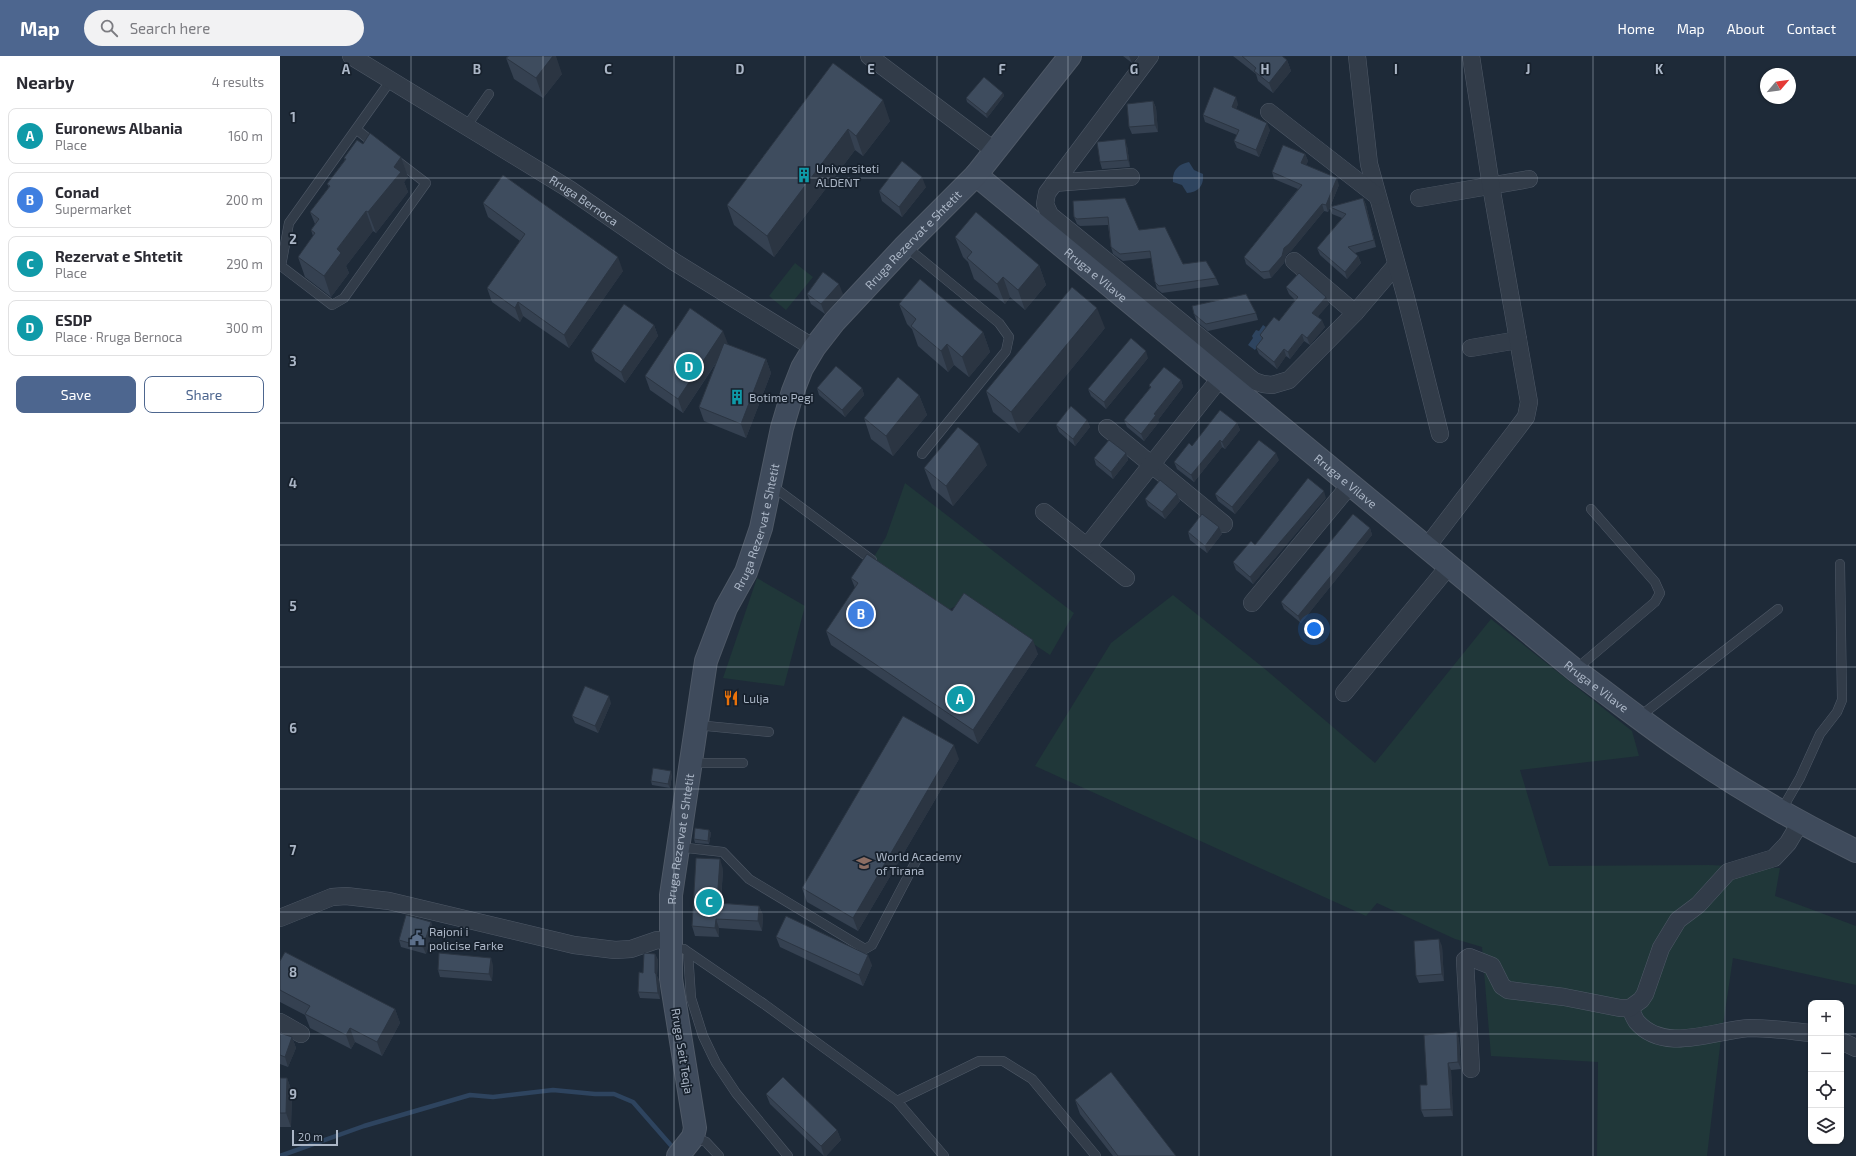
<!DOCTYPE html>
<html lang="en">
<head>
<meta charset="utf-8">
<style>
	:root { --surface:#fff; --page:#f2f2f3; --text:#2b2b33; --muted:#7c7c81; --line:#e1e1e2; --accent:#4d668f }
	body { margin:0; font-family:"Exo 2",sans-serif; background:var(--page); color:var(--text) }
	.controls { position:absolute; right:12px; bottom:12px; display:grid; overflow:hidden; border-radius:8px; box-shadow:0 1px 3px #0004 }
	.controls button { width:36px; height:36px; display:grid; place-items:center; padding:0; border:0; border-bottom:1px solid var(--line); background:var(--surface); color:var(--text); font:20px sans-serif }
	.compass { position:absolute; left:1480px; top:12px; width:36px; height:36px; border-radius:50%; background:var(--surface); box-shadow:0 1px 3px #0004; rotate:61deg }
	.scale { position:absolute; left:12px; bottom:10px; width:46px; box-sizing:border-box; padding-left:4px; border:2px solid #abb6c6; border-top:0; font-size:11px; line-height:14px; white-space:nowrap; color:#abb6c6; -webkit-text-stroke:3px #17212d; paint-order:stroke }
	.you { position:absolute; left:1034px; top:573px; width:14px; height:14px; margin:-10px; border:3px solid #fff; border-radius:50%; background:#1a73e8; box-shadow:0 0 0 6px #1a73e833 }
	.badge { display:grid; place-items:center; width:26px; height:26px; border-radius:50%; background:var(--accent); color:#fff; font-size:13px; font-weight:700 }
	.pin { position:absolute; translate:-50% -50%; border:2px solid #fff; box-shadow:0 1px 4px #0006 }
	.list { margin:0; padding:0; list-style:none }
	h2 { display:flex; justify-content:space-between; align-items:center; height:52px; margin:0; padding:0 16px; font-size:17px }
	h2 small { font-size:13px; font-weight:400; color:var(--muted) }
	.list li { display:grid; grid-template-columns:26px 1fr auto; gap:12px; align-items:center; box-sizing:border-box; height:56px; margin:0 8px 8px; padding:0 8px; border:1px solid var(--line); border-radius:8px }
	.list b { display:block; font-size:15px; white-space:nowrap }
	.list p { margin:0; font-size:13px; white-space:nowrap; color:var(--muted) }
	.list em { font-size:13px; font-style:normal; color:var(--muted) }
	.actions { display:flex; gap:8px; padding:12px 16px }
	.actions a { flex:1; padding:9px 0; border:1px solid var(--accent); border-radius:8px; text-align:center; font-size:14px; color:var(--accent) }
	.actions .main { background:var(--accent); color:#fff }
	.icon { flex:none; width:22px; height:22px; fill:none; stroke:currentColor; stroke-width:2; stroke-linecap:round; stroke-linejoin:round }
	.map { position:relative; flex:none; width:1576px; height:1100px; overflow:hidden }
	header { display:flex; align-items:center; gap:24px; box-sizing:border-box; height:56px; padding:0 20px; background:var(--accent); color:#fff }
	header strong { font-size:19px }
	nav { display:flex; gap:22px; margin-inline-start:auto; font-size:14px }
	.search { width:280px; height:36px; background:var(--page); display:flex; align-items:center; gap:10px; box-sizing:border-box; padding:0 14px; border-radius:22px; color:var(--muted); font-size:15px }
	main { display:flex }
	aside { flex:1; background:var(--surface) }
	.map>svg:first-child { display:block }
	.green { fill:#203739 }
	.water { fill:#2e445f }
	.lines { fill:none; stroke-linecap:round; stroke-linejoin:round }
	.stream { stroke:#2e445f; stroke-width:4.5 }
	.lane-casing { stroke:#4f5967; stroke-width:10 }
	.street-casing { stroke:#4f5967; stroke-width:18 }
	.secondary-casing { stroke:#4f5967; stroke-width:24 }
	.lane { stroke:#323c49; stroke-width:9 }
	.street { stroke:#323c49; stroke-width:17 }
	.secondary { stroke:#3f4b5c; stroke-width:22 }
	.wall { fill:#354151 }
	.shaded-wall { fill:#2b3542 }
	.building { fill:#3e4c5e; stroke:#2b3542 }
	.grid { fill:none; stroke:#abb6c6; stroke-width:1; stroke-opacity:0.55 }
	.labels { text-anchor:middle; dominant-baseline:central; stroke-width:3.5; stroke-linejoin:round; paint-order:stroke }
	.poi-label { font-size:12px; fill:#abb6c6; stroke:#17212d; text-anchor:start }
	.street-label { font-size:12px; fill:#abb6c6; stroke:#17212d }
	.grid-label { font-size:13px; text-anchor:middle; font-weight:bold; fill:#abb6c6; stroke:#17212d; stroke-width:3.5; stroke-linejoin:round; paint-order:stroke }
</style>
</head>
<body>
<header>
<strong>Map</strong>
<div class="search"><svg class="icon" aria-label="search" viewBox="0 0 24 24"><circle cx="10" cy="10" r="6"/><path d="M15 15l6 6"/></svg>Search here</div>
<nav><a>Home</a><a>Map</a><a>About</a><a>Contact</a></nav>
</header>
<main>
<aside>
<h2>Nearby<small>4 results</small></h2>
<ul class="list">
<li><span class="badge" style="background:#0f9aa8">A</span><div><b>Euronews Albania</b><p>Place</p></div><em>160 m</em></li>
<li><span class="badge" style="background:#3f7fe0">B</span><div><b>Conad</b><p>Supermarket</p></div><em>200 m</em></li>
<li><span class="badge" style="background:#0f9aa8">C</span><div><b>Rezervat e Shtetit</b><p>Place</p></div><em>290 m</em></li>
<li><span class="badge" style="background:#0f9aa8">D</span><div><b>ESDP</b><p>Place · Rruga Bernoca</p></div><em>300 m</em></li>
</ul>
<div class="actions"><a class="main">Save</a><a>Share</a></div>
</aside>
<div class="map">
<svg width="1576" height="1100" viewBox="0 0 1576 1100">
	<rect width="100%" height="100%" fill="#1e2a38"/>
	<path class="green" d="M515,207L533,221L506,254L489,240Z
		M625,427L794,557L770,599L688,544L664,556L592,504L606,481Z
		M477,522L525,550L504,630L443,622Z
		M893,539L985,613L1095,707L1211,563L1352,675L1359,700L1240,714L1269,810L1429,809L1500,812L1495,840L1576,870V929L1453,902L1441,982L1427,1100H1317L1318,1006L1211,1000L1202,891L1175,883L1097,847L1086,860L755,710L831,587Z"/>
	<path class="water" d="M909,106L914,114L923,118C924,129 919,136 907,137L902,129L893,126C892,115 898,108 909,106Z
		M983,269L990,274L975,294L968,289L973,282L972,280L976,274L979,275Z"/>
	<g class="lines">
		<path class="stream" d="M0,1100L84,1070L190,1039L213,1041L273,1034L315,1038H334L353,1046L395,1094"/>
		<g class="lane-casing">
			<path id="lane" d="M111,24L9,167L1,210L52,249L64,242L146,127L116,104
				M186,71L209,38
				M76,73L96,89
				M625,190L719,267L729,281L726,295L642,398
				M491,429L592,504
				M1295,614L1375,546L1380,537L1375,526L1311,453
				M1359,661L1498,553
				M416,669L489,676
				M411,707H463
				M1501,755L1520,722L1540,678L1557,656L1562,644L1560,508
				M398,791L443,796L469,823L585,893L592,889L636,805
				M404,893L408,896L411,942L423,980L436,1007L456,1037L508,1100
				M408,896L484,948L617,1045L664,1100
				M617,1045L699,1005H723L752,1023L816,1100
				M413,1081L426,1086L439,1100"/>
		</g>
		<g class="street-casing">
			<g id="street">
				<path id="s1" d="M71,0L289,133L393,205L534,292"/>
				<path d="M589,0L715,95"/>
				<path d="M870,0L767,137L765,148L770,159L974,325L983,328L992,329L1009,324L1075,257L1116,209"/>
				<path d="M1077,0L1089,108L1126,242L1160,378"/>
				<path d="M989,56L1097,140"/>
				<path d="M774,127L851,121"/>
				<path d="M1139,142L1249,123"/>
				<path d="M1014,205L1075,257"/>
				<path d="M1191,292L1238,284"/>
				<path d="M827,372L944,468"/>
				<path d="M764,456L846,522"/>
				<path d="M807,490L941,321"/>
				<path d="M1146,492L1237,373L1246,361L1249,346L1211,130L1191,0"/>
				<path d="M972,547L1070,429"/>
				<path d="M1064,637L1169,510"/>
				<path d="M0,862L52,841L66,840L109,845L294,889L335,894L351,893L377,884L390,885"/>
				<path d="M1350,952C1352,956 1354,962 1357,966C1385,998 1434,974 1470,972C1490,972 1511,975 1531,977"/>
				<path d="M0,966L21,978"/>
				<path d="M1561,985L1576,992"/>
				<path d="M1191,1013L1185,904L1189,901L1212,910L1222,930L1228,934L1284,941L1340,952H1350L1361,944L1365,938L1381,892L1398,864L1418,849L1448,816L1494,802L1508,787L1520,767"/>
			</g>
		</g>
		<g class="secondary-casing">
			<g id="secondary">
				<path id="s2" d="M696,119L1295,614C1332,641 1369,671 1408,697C1461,734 1518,766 1576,795"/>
				<path id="s3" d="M398,1100L413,1081L415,1072L391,923V839L426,605L446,552L466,516L481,472L502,372L513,335L522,312L534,292L555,265L625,190L696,119L790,0"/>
			</g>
		</g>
		<use href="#lane" class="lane"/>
		<use href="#street" class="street"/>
		<use href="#secondary" class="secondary"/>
	</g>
	<path class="wall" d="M843,0H858L852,7Z
		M953,0H1002L1007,4L1011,15L993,37L978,25L976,18Z
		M226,2L282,18L263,42L234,23Z
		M553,7L610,65L583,100L575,94L494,201L454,169L447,149Z
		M723,37L724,40L707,62L687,46L686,42Z
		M873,45L876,52L878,76L852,78L849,71Z
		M958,48L956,53L990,74L979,101L957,92L954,85L957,79L925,66L923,59Z
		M83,88L121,101L128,121L124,126L128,136L96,177L93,175L66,210L69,217L51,241L25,221L18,201L33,180L31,174L35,168L30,156L49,131L47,128L65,104L64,102Z
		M847,90L850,111L822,113L820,106Z
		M1025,98L1028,105L1026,109L1059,129L1050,151L1083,142L1086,149L1096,191L1075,197L1078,200L1081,207L1067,223L1040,199L1037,192L1062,162L1052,158L1050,152L1048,156L1044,155L1011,195L1006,199L1004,207L991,222L984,223L966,208L964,201L1018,133L994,123L992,116Z
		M646,131L622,161L602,145L599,135Z
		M793,145L859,174L903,208L936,222L939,229L882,237L877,233L875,226L871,202L843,205L833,198L831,191L828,169L800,170L797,168L794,161Z
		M203,147L343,215L289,292L243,260L240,266L212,246L207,232L240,185L208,161Z
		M675,181L759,209L766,229L745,254L730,241L725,248L694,223L688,206L683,201Z
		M1006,231L1049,248L1038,260L1045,271L1030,289L1024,285L1010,303L1006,300L997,313L979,298L976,291L982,284L980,279L999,265L1015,244L1009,238Z
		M527,238H563L545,258L531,248Z
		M619,248L703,276L710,296L689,321L674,309L668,316L638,290L632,273L627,268Z
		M976,257L978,264L928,275L917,266L914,258Z
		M374,269L378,280L345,327L315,305L311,295Z
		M825,272L739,377L713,356L706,335Z
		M448,289L486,303L491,317L466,382L424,365L419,351L436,307L403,357L370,334L365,320Z
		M868,302L826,353L811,340L808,333Z
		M901,324L903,331L878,364L879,366L864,385L847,371L844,364L870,332L869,329Z
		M537,332H582L584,339L565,361L539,339Z
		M639,339L647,359L613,400L591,383L584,362Z
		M807,364L810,371L795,390L779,376L776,369Z
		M957,367L960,374L945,393L942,391L914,426L897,413L894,406L912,390Z
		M846,397L848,404L833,423L816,409L814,402Z
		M999,404L955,458L938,445L935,438Z
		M707,409L673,450L652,432L644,412Z
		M897,438L900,445L885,463L868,450L865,443Z
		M1046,442L973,528L956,514L953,506L975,489Z
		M939,471L942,478L927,497L910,484L908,476Z
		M1090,472L1092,479L1021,567L1004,553L1001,546Z
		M571,522L672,555L758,598L698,688L551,589L546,575L575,532Z
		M331,647L318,677L295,667L292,660Z
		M679,703L578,875L527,846L522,832Z
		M392,719L390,732L372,729L371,725Z
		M429,774L431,777L429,788L415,787L414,783Z
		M443,813L441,847L479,850L483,859L482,875L439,872V881L415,880L412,870Z
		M151,866L153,873L146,898L121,891L119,884Z
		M496,881L592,909L583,930L500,891Z
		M1162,890L1164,925L1139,927L1136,920Z
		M375,898L378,904L377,920L379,924L380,943L360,942L358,936L363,917Z
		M0,905L115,953L120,967L102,1000L75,986L71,993L30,972L25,959L0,946Z
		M213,909L212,925L160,921L158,914Z
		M1177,976L1179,984L1181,1013L1171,1014L1173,1060L1144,1061L1141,1054L1147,1029Z
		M0,977L12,981L16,992L8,1011L0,1008Z
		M0,1022H7L12,1036L11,1071H0Z
		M486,1038L557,1074L561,1084L546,1100H544L490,1048Z
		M795,1044L896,1100H833L800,1058Z"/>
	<path class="shaded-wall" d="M273,0H276L282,18L263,42L256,22Z
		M849,0H858L852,7Z
		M1007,4L1011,15L993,37L989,27Z
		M723,37L724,40L707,62L706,58Z
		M956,41L958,48L954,58L952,51Z
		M603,44L610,65L583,100L576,80Z
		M873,45L876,52L878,76L875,69Z
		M987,67L990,74L979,101L976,94Z
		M568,73L575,94L494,201L487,180Z
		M845,83L847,90L850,111L848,104Z
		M1025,98L1028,105L1024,114L1021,107Z
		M121,101L128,121L124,126L128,136L96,177L88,156L114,111Z
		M642,121L646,131L622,161L619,151Z
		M1057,122L1059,129L1048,156L1046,149Z
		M1083,142L1086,149L1096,191L1094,184Z
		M1042,148L1044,155L1011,195L1006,199L1004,207L991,222L989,215L1004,192Z
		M86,155L93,175L66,210L69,217L51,241L44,220L57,193Z
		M1078,200L1081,207L1067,223L1065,216Z
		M338,201L343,215L289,292L284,279Z
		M759,209L766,229L745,254L738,234Z
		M723,221L730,241L725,248L717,228Z
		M559,228L563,238L545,258L541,248Z
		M1046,241L1049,248L1035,264L1032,257Z
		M238,246L243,260L240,266L235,252Z
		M817,252L825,272L739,377L731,356Z
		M1042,264L1045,271L1030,289L1027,282Z
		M374,269L378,280L345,327L341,316Z
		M443,275L448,288L403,357L398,343Z
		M703,276L710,296L689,321L682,301Z
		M1022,278L1024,285L1010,303L1008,296Z
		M667,288L674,309L668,316L661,295Z
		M1004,293L1006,300L997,313L994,306Z
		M866,295L868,302L826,353L824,346Z
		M486,303L491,317L466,382L461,368Z
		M901,324L903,331L878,364L879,366L864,385L861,378L874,358Z
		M582,332L584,339L565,361L562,354Z
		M639,339L647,359L613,400L606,380Z
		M807,364L810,371L795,390L793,383Z
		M957,367L960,374L945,393L942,386Z
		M940,384L942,391L914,426L911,419Z
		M699,388L707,409L673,450L666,430Z
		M846,397L848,404L833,423L831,416Z
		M996,397L999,404L955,458L952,451Z
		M1044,435L1046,442L973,528L970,521Z
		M897,438L900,445L885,463L882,456Z
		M939,471L942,478L927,497L925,490Z
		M1090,472L1092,479L1021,567L1018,560Z
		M753,584L758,598L698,688L693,674Z
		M329,640L331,647L318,677L315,670Z
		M674,689L679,703L578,875L573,862Z
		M391,715L392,719L390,732L388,728Z
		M429,774L431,777L429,788L428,785Z
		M440,803L443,813L440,857L437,847Z
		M479,850L483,859L482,875L478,865Z
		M436,863L439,872V881L435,872Z
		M151,866L153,873L146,898L143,891Z
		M1159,883L1162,890L1164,925L1162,918Z
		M375,898L378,904L377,920L379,924L380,943L378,937L375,917Z
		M588,899L592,909L583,930L579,919Z
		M211,902L213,909L212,925L209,918Z
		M115,953L120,967L102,1000L97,986Z
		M70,972L75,986L71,993L66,979Z
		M1177,976L1179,984L1181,1013L1178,1006Z
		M12,981L16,992L8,1011L5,1001Z
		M1168,1007L1171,1014L1173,1060L1171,1053Z
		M7,1022L12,1036L11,1071L6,1057Z
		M557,1074L561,1084L546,1100H544L541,1090Z"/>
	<path class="building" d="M229,0H273L256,22L226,2Z
		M962,0H1002L1007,4L989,27L974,15L976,12Z
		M553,7L603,44L576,80L568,73L487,180L447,149Z
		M704,21L723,37L706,58L686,42Z
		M934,31L956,41L952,51L987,67L976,94L954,85L959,74L923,59Z
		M873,45L875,69L849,71L847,48Z
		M90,77L121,101L114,111L121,116L88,156L86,155L57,193L61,197L44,220L18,201L35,177L31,174L39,163L30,156L50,130L47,128L66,103L64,102L77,84L83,88Z
		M845,83L848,104L820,106L817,86Z
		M1003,89L1025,98L1021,107L1057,122L1046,149L1042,148L1009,188L1004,192L1002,200L989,215L981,216L964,201L1022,129L992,116Z
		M622,105L642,121L619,151L599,135Z
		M223,119L338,201L284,279L238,246L235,252L207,232L245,178L203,147Z
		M845,142L859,174L885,171L903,208L926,205L936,222L879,230L875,226L870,195L840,198L831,191L828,161L797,163L794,161L793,145Z
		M1083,142L1094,184L1068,191L1078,200L1065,216L1037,192L1066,158L1050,151Z
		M696,156L759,209L738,234L723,221L717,228L687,202L692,196L675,181Z
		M543,216L559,228L541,248L527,238Z
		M1019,217L1046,241L1032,257L1042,264L1027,282L1022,278L1008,296L1004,293L994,306L976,291L983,282L980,279L994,261L999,265L1018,241L1006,231Z
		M640,223L703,276L682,301L667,288L661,295L631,270L636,263L619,248Z
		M792,231L817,252L731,356L706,335Z
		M966,238L976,257L926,268L914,258L912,250Z
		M344,248L374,269L341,316L311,295Z
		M410,252L443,275L398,343L365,320Z
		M851,282L866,295L824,346L808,333Z
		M444,287L486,303L461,368L419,351Z
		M556,310L582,332L562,354L537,332Z
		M884,311L901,324L874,358L876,359L861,378L844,364L871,331L869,329Z
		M618,321L639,339L606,380L584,362Z
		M791,350L807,364L793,383L776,369Z
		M940,354L957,367L942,386L940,384L911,419L894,406L909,387L912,390Z
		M678,371L699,388L666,430L644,412Z
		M829,384L846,397L831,416L814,402Z
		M979,384L996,397L952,451L935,438Z
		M1028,422L1044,435L970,521L953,506L971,485L975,489Z
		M880,424L897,438L882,456L865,443Z
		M922,458L939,471L925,490L908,476Z
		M1073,458L1090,472L1018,560L1001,546Z
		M587,498L672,555L684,537L753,584L693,674L546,575L578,527L571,522Z
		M305,630L329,640L315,670L292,660Z
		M623,660L674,689L573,862L522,832Z
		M373,712L391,715L388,728L371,725Z
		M415,772L429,774L428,785L414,783Z
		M416,802L440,803L437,847L479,850L478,865L436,863L435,872L412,870Z
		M126,859L151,866L143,891L119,884Z
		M506,860L588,899L579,919L496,881Z
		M1159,883L1162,918L1136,920L1134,885Z
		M5,896L115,953L97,986L70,972L66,979L25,958L30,950L0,934V905Z
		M159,897L211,902L209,918L158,914Z
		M364,897L375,898V917L376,918L378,937L358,936L359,916L363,917Z
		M1177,976L1178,1006L1168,1007L1171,1053L1141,1054L1140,1029H1147L1144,979Z
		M0,977L12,981L5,1001L0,999Z
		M831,1016L896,1100H838L795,1044Z
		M503,1021L557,1074L541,1090L486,1038Z
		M0,1022H7L6,1057H0Z"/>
	<path class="grid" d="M131,0V1100M263,0V1100M394,0V1100M525,0V1100M657,0V1100M788,0V1100M919,0V1100M1051,0V1100M1182,0V1100M1313,0V1100M1445,0V1100M0,122H1576M0,244H1576M0,367H1576M0,489H1576M0,611H1576M0,733H1576M0,856H1576M0,978H1531M1561,978H1576"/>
	<defs>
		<g id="building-bare" transform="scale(1.2)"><path d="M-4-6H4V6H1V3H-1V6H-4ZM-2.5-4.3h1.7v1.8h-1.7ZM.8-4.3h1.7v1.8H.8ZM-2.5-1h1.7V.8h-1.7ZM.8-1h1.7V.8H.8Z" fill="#0f9aa8" stroke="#17212d" stroke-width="2.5" paint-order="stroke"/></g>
		<g id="restaurant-bare" transform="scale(1.2)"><path d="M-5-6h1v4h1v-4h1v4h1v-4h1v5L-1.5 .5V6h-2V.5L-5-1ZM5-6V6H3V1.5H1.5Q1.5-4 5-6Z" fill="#e8710a" stroke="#17212d" stroke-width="2.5" paint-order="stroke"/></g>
		<g id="school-bare" transform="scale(1.2)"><path d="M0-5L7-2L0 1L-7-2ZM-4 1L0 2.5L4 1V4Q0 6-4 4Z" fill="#8d6e63" stroke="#17212d" stroke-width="2.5" paint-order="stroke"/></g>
		<g id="civic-bare" transform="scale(1.2)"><path d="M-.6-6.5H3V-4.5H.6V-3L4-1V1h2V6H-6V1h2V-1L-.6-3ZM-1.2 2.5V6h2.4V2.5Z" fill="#5c6f8a" stroke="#17212d" stroke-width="2.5" paint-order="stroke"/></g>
	</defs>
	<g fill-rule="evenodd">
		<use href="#building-bare" x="524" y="119"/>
		<use href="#building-bare" x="457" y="341"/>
		<use href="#restaurant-bare" x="451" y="642"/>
		<use href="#school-bare" x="584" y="807"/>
		<use href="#civic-bare" x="137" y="882"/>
	</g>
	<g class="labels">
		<g class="poi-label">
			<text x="536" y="112">Universiteti<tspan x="536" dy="14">ALDENT</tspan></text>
			<text x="469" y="341">Botime Pegi</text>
			<text x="463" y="642">Lulja</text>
			<text x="596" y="800">World Academy<tspan x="596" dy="14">of Tirana</tspan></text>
			<text x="149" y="875">Rajoni i<tspan x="149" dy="14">policise Farke</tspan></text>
		</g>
		<g class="street-label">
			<text stroke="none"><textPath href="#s1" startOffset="274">Rruga Bernoca</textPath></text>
			<text stroke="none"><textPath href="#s3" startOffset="985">Rruga Rezervat e Shtetit</textPath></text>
			<text stroke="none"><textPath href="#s2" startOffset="156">Rruga e Vilave</textPath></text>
			<text stroke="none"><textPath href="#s2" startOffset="480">Rruga e Vilave</textPath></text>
			<text stroke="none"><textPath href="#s3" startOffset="649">Rruga Rezervat e Shtetit</textPath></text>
			<text stroke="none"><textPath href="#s2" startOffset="804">Rruga e Vilave</textPath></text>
			<text stroke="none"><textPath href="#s3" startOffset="325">Rruga Rezervat e Shtetit</textPath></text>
			<text transform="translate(403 995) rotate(81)">Rruga Seit Teqja</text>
		</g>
	</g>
	<g class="grid-label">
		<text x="66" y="18">A</text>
		<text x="197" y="18">B</text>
		<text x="328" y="18">C</text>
		<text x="460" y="18">D</text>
		<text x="591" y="18">E</text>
		<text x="722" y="18">F</text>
		<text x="854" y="18">G</text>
		<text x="985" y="18">H</text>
		<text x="1116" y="18">I</text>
		<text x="1248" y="18">J</text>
		<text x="1379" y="18">K</text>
		<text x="13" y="66">1</text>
		<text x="13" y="188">2</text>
		<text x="13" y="310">3</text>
		<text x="13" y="432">4</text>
		<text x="13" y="555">5</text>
		<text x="13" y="677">6</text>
		<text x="13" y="799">7</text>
		<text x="13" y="921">8</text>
		<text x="13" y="1043">9</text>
	</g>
</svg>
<div class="controls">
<button>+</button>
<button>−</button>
<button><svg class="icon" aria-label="locate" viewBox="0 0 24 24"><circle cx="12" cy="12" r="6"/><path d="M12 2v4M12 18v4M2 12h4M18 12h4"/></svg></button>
<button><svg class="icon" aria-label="layers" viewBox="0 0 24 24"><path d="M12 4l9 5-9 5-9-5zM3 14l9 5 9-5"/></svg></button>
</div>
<svg class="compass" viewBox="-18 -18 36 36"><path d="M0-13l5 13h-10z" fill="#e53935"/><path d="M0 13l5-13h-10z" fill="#7c7c81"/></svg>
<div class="scale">20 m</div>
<div class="you"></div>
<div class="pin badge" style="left:680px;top:643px;background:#0f9aa8">A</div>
<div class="pin badge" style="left:581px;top:558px;background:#3f7fe0">B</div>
<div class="pin badge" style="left:429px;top:846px;background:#0f9aa8">C</div>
<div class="pin badge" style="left:409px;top:311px;background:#0f9aa8">D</div>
</div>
</main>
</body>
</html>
